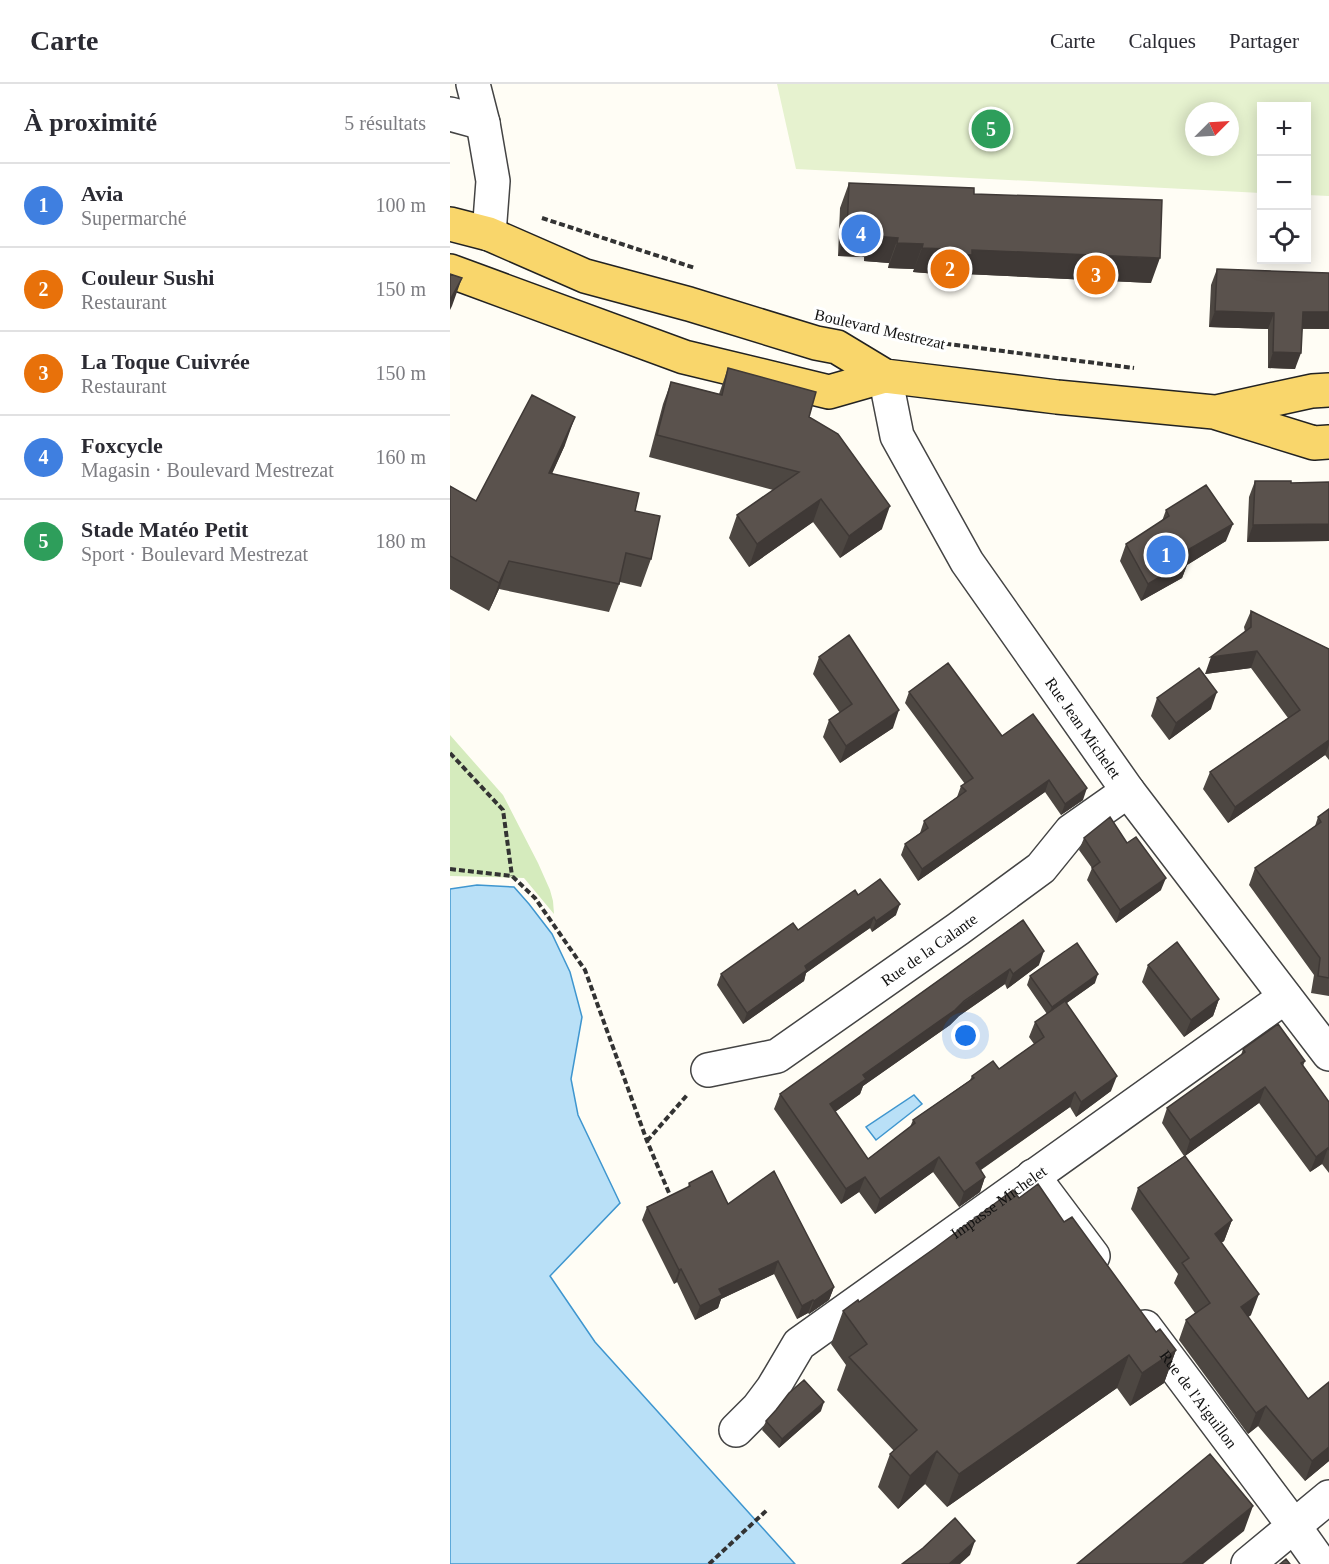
<!DOCTYPE html>
<html lang="fr">
<head>
<meta charset="utf-8">
<style>
	:root { --surface:#fff; --page:#f2f2f3; --text:#2b2b33; --muted:#7c7c81; --line:#e1e1e2; --accent:#0f766e }
	body { margin:0; font-family:Georgia,serif; background:var(--page); color:var(--text) }
	.controls { position:absolute; right:18px; top:18px; display:grid; overflow:hidden; border-radius:0px; box-shadow:0 3px 15px #0003 }
	.controls button { width:54px; height:54px; display:grid; place-items:center; padding:0; border:0; border-bottom:2px solid var(--line); background:var(--surface); color:var(--text); font:30px sans-serif }
	.compass { position:absolute; left:735px; top:18px; width:54px; height:54px; border-radius:50%; background:var(--surface); box-shadow:0 3px 15px #0003; rotate:66deg }
	.you { position:absolute; left:516px; top:952px; width:21px; height:21px; margin:-15px; border:4px solid #fff; border-radius:50%; background:#1a73e8; box-shadow:0 0 0 9px #1a73e833 }
	.badge { display:grid; place-items:center; width:39px; height:39px; border-radius:50%; background:var(--accent); color:#fff; font-size:20px; font-weight:700 }
	.pin { position:absolute; translate:-50% -50%; border:3px solid #fff; box-shadow:0 2px 6px #0006 }
	.list { margin:0; padding:0; list-style:none }
	h2 { display:flex; justify-content:space-between; align-items:center; height:78px; margin:0; padding:0 24px; font-size:26px }
	h2 small { font-size:20px; font-weight:400; color:var(--muted) }
	.list li { display:grid; grid-template-columns:39px 1fr auto; gap:18px; align-items:center; box-sizing:border-box; height:84px; padding:0 24px; border-top:2px solid var(--line) }
	.list b { display:block; font-size:22px; white-space:nowrap }
	.list p { margin:0; font-size:20px; white-space:nowrap; color:var(--muted) }
	.list em { font-size:20px; font-style:normal; color:var(--muted) }
	.icon { flex:none; width:33px; height:33px; fill:none; stroke:currentColor; stroke-width:2; stroke-linecap:round; stroke-linejoin:round }
	.map { position:relative; flex:none; width:879px; height:1480px; overflow:hidden }
	header { display:flex; align-items:center; gap:36px; box-sizing:border-box; height:84px; padding:0 30px; background:var(--surface); border-bottom:2px solid var(--line) }
	header strong { font-size:28px }
	nav { display:flex; gap:33px; margin-inline-start:auto; font-size:21px }
	main { display:flex }
	aside { flex:1; background:var(--surface) }
	.map>svg:first-child { display:block }
	.green { fill:#d5ebbd }
	.pitch { fill:#e6f2cf; fill-rule:evenodd }
	.water { fill:#b9e0f7; stroke:#3f96cf; stroke-width:1.5 }
	.lines { fill:none; stroke-linecap:round; stroke-linejoin:round }
	.minor-casing { stroke:#444; stroke-width:36 }
	.major-casing { stroke:#222; stroke-width:36 }
	.path { stroke:#333; stroke-width:4; stroke-dasharray:6 3; stroke-linecap:butt }
	.minor { stroke:#fff; stroke-width:33 }
	.major { stroke:#f9d66b; stroke-width:33 }
	.wall { fill:#4d4742 }
	.shaded-wall { fill:#3f3936 }
	.building { fill:#5a524d; stroke:#3f3936; stroke-width:1.5 }
	.labels { text-anchor:middle; dominant-baseline:central; stroke-width:6; stroke-linejoin:round; paint-order:stroke }
	.street-label { font-size:16px; fill:#111; stroke:#fff }
</style>
</head>
<body>
<header>
<strong>Carte</strong>
<nav><a>Carte</a><a>Calques</a><a>Partager</a></nav>
</header>
<main>
<aside>
<h2>À proximité<small>5 résultats</small></h2>
<ul class="list">
<li><span class="badge" style="background:#3f7fe0">1</span><div><b>Avia</b><p>Supermarché</p></div><em>100 m</em></li>
<li><span class="badge" style="background:#e8710a">2</span><div><b>Couleur Sushi</b><p>Restaurant</p></div><em>150 m</em></li>
<li><span class="badge" style="background:#e8710a">3</span><div><b>La Toque Cuivrée</b><p>Restaurant</p></div><em>150 m</em></li>
<li><span class="badge" style="background:#3f7fe0">4</span><div><b>Foxcycle</b><p>Magasin · Boulevard Mestrezat</p></div><em>160 m</em></li>
<li><span class="badge" style="background:#2e9e5b">5</span><div><b>Stade Matéo Petit</b><p>Sport · Boulevard Mestrezat</p></div><em>180 m</em></li>
</ul>
</aside>
<div class="map">
<svg width="879" height="1480" viewBox="0 0 879 1480">
	<rect width="100%" height="100%" fill="#fffdf5"/>
	<path class="green" d="M0,651L53,711L88,779L100,806L103,817L104,830L74,794L0,792Z"/>
	<path class="pitch" d="M327,0H879V112L857,111L856,22H812L811,109L346,85ZM744,27H780V63H744Z"/>
	<path class="water" d="M27,801L64,803L79,820L102,850L120,888L132,933L121,995L128,1031L170,1119L100,1192L145,1258L345,1480H0V805Z
		M464,1011L472,1020L426,1056L416,1043Z"/>
	<g class="lines">
		<g class="minor-casing">
			<g id="minor">
				<path d="M0,30L33,39L23,0"/>
				<path d="M33,39L43,97L39,150"/>
				<path id="s1" d="M435,292L447,352L517,478L678,707L879,970"/>
				<path id="s2" d="M258,986L327,972L508,845L591,784L621,747L678,707"/>
				<path d="M583,1092L643,1172"/>
				<path id="s3" d="M695,1243L844,1442L871,1480"/>
				<path id="s4" d="M286,1346L308,1324L323,1304L349,1260L835,913"/>
				<path d="M798,1480L879,1413"/>
			</g>
		</g>
		<g class="major-casing">
			<path id="major" d="M0,140L39,150L135,192L239,220L366,259L387,263L435,292
				M0,187L234,273L379,308L435,292L607,313L764,328L864,359L879,358
				M766,328L862,307L879,306"/>
		</g>
		<path class="path" d="M92,134L245,184
			M425,244L498,260L684,284
			M0,669L53,726L62,792
			M0,785L62,792L85,814L135,886L197,1057L222,1116
			M197,1057L238,1010
			M259,1480L317,1426"/>
		<use href="#minor" class="minor"/>
		<use href="#major" class="major"/>
	</g>
	<path class="wall" d="M399,99L524,110L701,199L515,190L513,196L487,194V190L463,188L464,185L438,184L439,179L414,177V173L388,172L390,124Z
		M767,185L879,189V245H852L845,285L818,284V245L759,243L761,201Z
		M278,284L359,333L432,445L390,474L363,438L299,483L279,454L287,431L323,406L199,373L213,320L221,298L269,310Z
		M115,361L102,390L185,427L201,475L191,503L170,498L159,528L49,505L39,527L0,505V402L26,417Z
		M805,397L841,399L879,398V457L797,458L799,413Z
		M716,426L776,457L737,481L732,494L691,517L670,477L676,460L712,437Z
		M801,527L879,565V676L875,671L778,739L753,705L760,688L838,634L801,584L755,590L795,548L794,543Z
		M369,573L443,644L390,679L373,653L379,636L390,629L363,590Z
		M459,608L552,652L633,716L611,731L595,708L468,797L451,771L455,760L470,749L474,737L507,713L511,702L515,700L455,619Z
		M707,614L761,625L719,656L701,632Z
		M879,725V912L861,909L864,891L799,801L805,784L865,742L868,733Z
		M634,754L677,759L711,806L666,839L637,796L642,784L629,766Z
		M408,811L446,831L422,848L420,844L393,862L356,889L354,897L293,940L267,901L271,890L348,846Z
		M573,836L589,881L557,905L555,900L509,932L500,941L413,1002L410,1010L385,1028L418,1075L460,1043L463,1036L520,996L522,992L549,985L584,960L579,953L585,938L597,930L577,901L580,892L645,899L617,919L661,1007L626,1033L620,1023L531,1086L535,1093L530,1108L509,1123L483,1088L425,1130L409,1108L391,1120L324,1025L330,1010Z
		M698,881L769,915L763,932L734,953L692,898Z
		M793,965L855,977L853,982L879,1018V1089L872,1080L860,1088L809,1019L735,1072L782,1136L774,1157L771,1159L801,1231L798,1233L879,1377L855,1397L808,1342L798,1350L729,1256L736,1236L745,1229L724,1199L728,1190L681,1125L688,1104L734,1072L712,1039L717,1024L791,971Z
		M239,1099L278,1120L384,1203L379,1216L359,1230L358,1229L347,1235L324,1190L271,1215L268,1224L245,1236L227,1198L224,1200L192,1136L197,1123L238,1103Z
		M569,1114L614,1138L706,1248L726,1266L714,1299L680,1322L667,1304L497,1423L475,1400L448,1425L428,1403L440,1370L444,1367L387,1306L396,1281L381,1260L393,1227L409,1218Z
		M371,1327L329,1364L312,1346L316,1337Z"/>
	<path class="shaded-wall" d="M397,147L423,149L414,173L388,172Z
		M423,152L448,154L439,179L414,177Z
		M447,159L473,160L464,185L438,184Z
		M472,164L496,165L487,190L463,188Z
		M522,166L710,174L701,199L515,190L513,196L487,194L496,169Z
		M12,194L2,222L0,226V216Z
		M765,227L824,229L818,245L759,243Z
		M853,228H879V245L847,244Z
		M823,268L851,269L845,285L818,284Z
		M125,333L115,361L89,417L99,389Z
		M371,415L363,438L299,483L307,460Z
		M440,422L432,445L390,474L399,452Z
		M783,440L776,457L737,481L732,494L691,517L698,500L734,468Z
		M879,440V457L797,458L803,441Z
		M59,477L49,505L39,527L49,499Z
		M807,567L801,584L755,590L761,573Z
		M767,608L761,625L719,656L726,639Z
		M449,626L443,644L390,679L396,662Z
		M879,656V661L875,671L778,739L785,723Z
		M599,696L595,708L468,797L472,785Z
		M637,704L633,716L611,731L615,720Z
		M716,794L711,806L666,839L670,826Z
		M450,820L446,831L422,848L426,837Z
		M424,833L420,844L356,889L354,897L293,940L297,929L355,882Z
		M594,867L589,881L557,905L563,890Z
		M560,885L555,900L509,932L500,941L413,1002L410,1010L375,1035L380,1020L413,991Z
		M648,890L645,899L598,932L602,923Z
		M769,915L763,932L734,953L741,936Z
		M667,992L661,1007L626,1033L631,1018Z
		M815,1003L809,1019L735,1072L740,1056Z
		M625,1008L620,1023L520,1093L526,1079Z
		M878,1064L872,1080L860,1088L866,1073Z
		M489,1073L483,1088L425,1130L430,1115Z
		M415,1093L409,1108L391,1120L396,1105Z
		M535,1093L530,1108L509,1123L514,1108Z
		M782,1136L774,1157L757,1170L765,1150Z
		M328,1177L324,1190L271,1215L268,1224L245,1236L250,1222L269,1205Z
		M231,1185L227,1198L224,1200L229,1186Z
		M384,1203L379,1216L359,1230L364,1217Z
		M809,1210L801,1231L784,1244L791,1223Z
		M363,1216L358,1229L347,1235L352,1222Z
		M726,1266L714,1299L680,1322L692,1289Z
		M679,1271L667,1304L497,1423L509,1390Z
		M374,1318L371,1327L329,1364L332,1355Z
		M816,1322L808,1342L798,1350L806,1329Z
		M879,1363V1377L855,1397L862,1377Z
		M487,1367L475,1400L448,1425L460,1392Z
		M803,1422L794,1447L753,1480H732Z
		M525,1457L520,1471L510,1480H499Z"/>
	<path class="building" d="M399,99L524,104V110L712,116L710,174L522,166V171L496,169V165L472,164L473,160L447,159L448,154L423,152V149L397,147Z
		M767,185L879,189V228H853L851,269L823,268L824,229L765,227Z
		M0,190L12,194L0,216Z
		M278,284L366,308L359,333L388,350L440,422L399,452L371,415L307,460L287,431L349,388L207,351L221,298L272,311Z
		M82,311L125,333L99,389L189,409L185,427L210,432L201,475L176,469L169,500L59,477L49,499L0,472V402L26,417Z
		M805,397H841V399L879,398V440L803,441Z
		M756,401L783,440L734,468L738,476L698,500L676,460L719,432L716,426Z
		M801,527L879,565V656L785,723L760,688L850,626L807,567L761,573L801,543Z
		M399,551L449,626L396,662L379,636L402,620L369,573Z
		M498,579L552,652L583,630L637,704L615,720L599,696L472,785L455,760L478,744L474,737L516,707L511,702L523,694L459,608Z
		M749,584L767,608L726,639L707,614Z
		M879,725V894L868,892L870,874L805,784L871,738L868,733Z
		M660,733L677,759L686,753L716,794L670,826L642,784L650,778L634,754Z
		M430,795L450,820L426,837L424,833L397,852L355,882L357,886L297,929L271,890L343,839L348,846L405,806L408,811Z
		M573,836L594,867L563,890L560,885L514,917L505,926L413,991L416,995L380,1020L418,1075L465,1039L463,1036L524,994L522,992L543,977L549,985L594,953L585,938L615,917L667,992L631,1018L625,1008L526,1079L535,1093L514,1108L489,1073L430,1115L415,1093L396,1105L330,1010Z
		M727,858L769,915L741,936L698,881Z
		M627,859L648,890L602,923L580,892Z
		M828,940L855,977L851,979L879,1018V1066L878,1064L866,1073L815,1003L740,1056L717,1024L795,968L793,965Z
		M735,1072L782,1136L765,1150L809,1210L791,1223L858,1315L879,1298V1363L862,1377L816,1322L806,1329L736,1236L760,1219L732,1179L739,1174L688,1104Z
		M262,1087L278,1120L324,1087L384,1203L364,1217L363,1216L352,1222L328,1177L269,1205L272,1211L250,1222L231,1185L229,1186L197,1123L240,1102L239,1099Z
		M588,1100L614,1138L622,1133L706,1248L710,1245L726,1266L692,1289L679,1271L509,1390L487,1367L460,1392L440,1370L467,1346L399,1273L417,1260L393,1227L408,1216L409,1218L485,1164L563,1106L569,1114Z
		M354,1296L374,1318L332,1355L316,1337L326,1326L339,1309Z
		M760,1370L803,1422L732,1480H627Z
		M505,1434L525,1457L499,1480H452L473,1464Z
		M836,1475L840,1480H830Z"/>
	<g class="labels">
		<g class="street-label">
			<text transform="translate(430 245) rotate(13)">Boulevard Mestrezat</text>
			<text stroke="none"><textPath href="#s1" startOffset="408">Rue Jean Michelet</textPath></text>
			<text stroke="none"><textPath href="#s2" startOffset="256">Rue de la Calante</textPath></text>
			<text stroke="none"><textPath href="#s4" startOffset="352">Impasse Michelet</textPath></text>
			<text stroke="none"><textPath href="#s3" startOffset="90">Rue de l'Aiguillon</textPath></text>
		</g>
	</g>
</svg>
<div class="controls">
<button>+</button>
<button>−</button>
<button><svg class="icon" aria-label="locate" viewBox="0 0 24 24"><circle cx="12" cy="12" r="6"/><path d="M12 2v4M12 18v4M2 12h4M18 12h4"/></svg></button>
</div>
<svg class="compass" viewBox="-18 -18 36 36"><path d="M0-13l5 13h-10z" fill="#e53935"/><path d="M0 13l5-13h-10z" fill="#7c7c81"/></svg>
<div class="you"></div>
<div class="pin badge" style="left:716px;top:471px;background:#3f7fe0">1</div>
<div class="pin badge" style="left:500px;top:185px;background:#e8710a">2</div>
<div class="pin badge" style="left:646px;top:191px;background:#e8710a">3</div>
<div class="pin badge" style="left:411px;top:150px;background:#3f7fe0">4</div>
<div class="pin badge" style="left:541px;top:45px;background:#2e9e5b">5</div>
</div>
</main>
</body>
</html>
